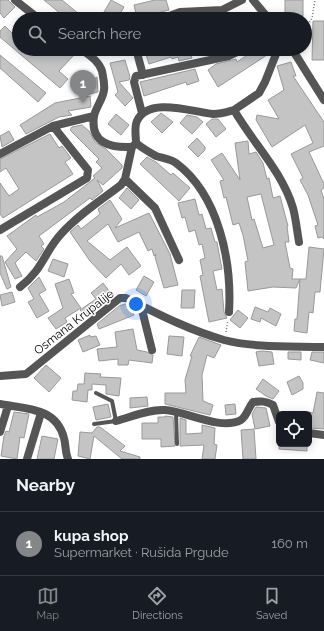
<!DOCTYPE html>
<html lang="en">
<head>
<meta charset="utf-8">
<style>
	:root { --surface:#171b24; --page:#242831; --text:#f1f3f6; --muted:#9ea1a6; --line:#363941; --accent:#858687 }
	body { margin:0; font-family:Raleway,sans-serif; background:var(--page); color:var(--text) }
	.controls { position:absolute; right:12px; bottom:12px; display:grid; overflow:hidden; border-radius:6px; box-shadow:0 2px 10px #0003 }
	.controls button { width:36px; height:36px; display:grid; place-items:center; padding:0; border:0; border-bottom:1px solid var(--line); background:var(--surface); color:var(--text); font:20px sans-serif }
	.you { position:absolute; left:136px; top:304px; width:14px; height:14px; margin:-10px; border:3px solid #fff; border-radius:50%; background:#1a73e8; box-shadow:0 0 0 6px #1a73e833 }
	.badge { display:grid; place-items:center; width:26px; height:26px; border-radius:50%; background:var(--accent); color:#fff; font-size:13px; font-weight:700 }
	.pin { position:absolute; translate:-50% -33px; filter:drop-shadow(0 1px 2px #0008) }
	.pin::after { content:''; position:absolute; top:21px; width:14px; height:12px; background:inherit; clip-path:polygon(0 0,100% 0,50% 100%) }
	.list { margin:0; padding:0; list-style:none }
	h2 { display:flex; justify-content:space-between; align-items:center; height:52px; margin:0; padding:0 16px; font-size:17px }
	h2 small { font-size:13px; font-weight:400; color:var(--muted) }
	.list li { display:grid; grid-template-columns:26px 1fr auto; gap:12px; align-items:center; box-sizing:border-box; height:64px; padding:0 16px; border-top:1px solid var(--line) }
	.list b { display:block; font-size:15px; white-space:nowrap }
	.list p { margin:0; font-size:13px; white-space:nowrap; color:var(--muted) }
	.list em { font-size:13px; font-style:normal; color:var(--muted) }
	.icon { flex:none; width:22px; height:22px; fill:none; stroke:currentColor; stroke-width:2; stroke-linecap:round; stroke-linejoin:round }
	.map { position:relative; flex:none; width:324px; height:459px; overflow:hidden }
	.search { position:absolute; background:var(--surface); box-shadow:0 2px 10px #0003; left:12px; right:12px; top:12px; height:44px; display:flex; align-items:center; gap:10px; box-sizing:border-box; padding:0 14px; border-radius:22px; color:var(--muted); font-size:15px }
	.sheet { height:116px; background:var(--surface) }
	nav { display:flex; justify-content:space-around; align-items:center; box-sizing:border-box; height:56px; border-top:1px solid var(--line); background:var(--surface); font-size:11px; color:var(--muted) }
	nav a { display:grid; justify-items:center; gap:2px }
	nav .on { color:var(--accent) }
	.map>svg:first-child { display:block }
	.building { fill:#c4c4c4; stroke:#999; fill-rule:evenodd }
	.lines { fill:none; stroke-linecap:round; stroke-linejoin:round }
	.path { stroke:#777; stroke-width:1.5; stroke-dasharray:1 2; stroke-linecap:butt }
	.service { stroke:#555; stroke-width:4 }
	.minor { stroke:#555; stroke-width:8 }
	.labels { text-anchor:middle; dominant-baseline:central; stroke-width:3; stroke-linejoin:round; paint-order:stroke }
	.street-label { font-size:12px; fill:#000; stroke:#fff }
</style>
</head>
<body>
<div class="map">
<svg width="324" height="459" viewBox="0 0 324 459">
	<rect width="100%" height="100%" fill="#fff"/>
	<path class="building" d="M0,0H8L15,7L4,18L0,13Z
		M44,0H62L85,19H67Z
		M111,0L124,7L117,19L104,12Z
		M155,0H166L169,10L137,18L134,5Z
		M285,0H303V16L285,15Z
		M313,21H324V60H312Z
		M5,26L19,40V49H67L74,55L59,71L68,79L60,88L0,37V31Z
		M152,49H189L192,58L179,61L178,57L172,59L171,57L149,64L145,51Z
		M256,49H262L267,55L218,87L208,70L216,64L236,59L237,62Z
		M0,55L46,93L38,102L0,68Z
		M125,60L130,77L129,80L119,82L133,98L125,106L115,95L118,92L110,63Z
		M291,62L296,76H293L324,122V146L309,152L324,184V188L321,190L324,199V239L322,237L318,238L315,226L318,225L308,195L300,180L303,178L291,154L313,143L305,125L272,147L256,120L257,115L279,119L268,100L284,90L277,66Z
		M195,69L199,81L187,85L186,82L144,96L140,82Z
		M97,77L98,92L86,95L82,86Z
		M90,96L91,107L68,111L72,115L59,117L26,134L20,125L55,103Z
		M161,113L173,122L162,133L151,122Z
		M116,114L129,125L121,135L108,124Z
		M187,115L197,117L203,122L192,134L180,123Z
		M212,119H218L226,129L216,137L206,124Z
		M82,125L89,131L95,142L106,149L122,165V168L103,185L97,180L103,191L92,200L90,198L39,236L44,244L41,246L44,249L36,261L26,252L15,263L22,276L15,279L5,262L17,249L7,236L36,215L37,217L64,202L95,178L93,176L102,168L96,162L99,159L70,130L72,127Z
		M9,131L14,140L2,147L0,136Z
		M50,134L59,148L62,146L71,158L65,162L73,174L3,218L0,214V183L9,196L19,189L6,168L0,172V159Z
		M197,138L205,147V150L198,157L188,147Z
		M248,141L249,154L256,152L263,163L267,179L269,178L273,198L280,196L288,226H287L289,242H285L290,268L293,269L292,279H306L309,247L324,249L320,292H315L313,313L309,312L307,333L294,331L295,319H297L300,279L296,288L273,287L248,291L245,262L248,261L243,235L239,223L233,225L226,197L224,198L220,181L224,180L211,160L222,153L240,180L235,143ZM261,194L274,245L263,248L254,219L252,220L247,197Z
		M147,157L156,162L171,175L173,173L190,188L179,201L140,164Z
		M127,188L139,200L131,209L119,198Z
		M195,199L199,215L202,214L206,229L211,228L215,242H217L222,269L213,271L217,290L222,289L224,312L227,318L209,322L200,276L203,275L200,260L205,258L202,244L199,245L195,230L189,232L185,217L182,218L178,203Z
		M110,200L122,219L115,228L149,213L170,254L178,285L164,288L155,257L156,254L154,256L152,249L148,251L139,232L118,242L108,224L87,241L110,260L127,247L141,266L129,275L121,264L106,278L90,261L70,232L78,225L81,229L100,214L98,209Z
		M0,256H2L11,287L7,289L0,273Z
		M53,259L68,264L64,277L48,271Z
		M144,276L154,282L146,296L136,290Z
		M39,277L46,290L39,294L49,311L37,318L28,302L34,299L28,288Z
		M69,279L74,293L71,294L81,308L65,318L67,322L56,329L48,318L63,308L55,284Z
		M103,283L112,295L85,316L80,310L96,299L91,293Z
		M182,290H195L194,308H181Z
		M12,292L15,302L2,306L0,295Z
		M125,304L131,307L134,315L99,329L97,324L119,306Z
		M255,307L268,312L270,308L281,314L276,326L261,318L260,322L251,319Z
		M238,310L248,318L240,328L230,320Z
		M133,329L137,350L147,352L153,355L152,363L129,360L128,365H118V359L99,361L97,349L117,347L115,332Z
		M90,335V337L96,336L100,345L83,352L78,340Z
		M169,336L184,337L182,356L167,354Z
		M199,337L221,345L214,358L207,355L202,375L203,401L213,405L210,415L165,404V393H186L185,380L192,356H190Z
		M262,351L272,352L274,364L259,366L256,352Z
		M288,352H301V360L288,359Z
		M312,352H324V363L310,360Z
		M46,365L61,378L49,392L34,378Z
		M85,373L101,374L100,377L121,378L119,396L106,394V385L92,384V390H88L87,402L72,400L73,391H77L78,384H84Z
		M299,376L303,383V389L292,395L287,382Z
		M263,379L279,391L273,399L266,396L256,389Z
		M317,392L324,393V429L309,428V412L313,413Z
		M147,397L148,406L130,408V398Z
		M108,404L111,417L96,420L93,407Z
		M235,404L236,414L226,415L225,405Z
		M256,407L266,408L270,426L255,429L252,414Z
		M14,412L29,414L24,438L20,437L17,459L1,456L4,436L6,431L9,432Z
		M165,416L173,417L175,446L161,447V439H142V423H158V417H165Z
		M180,418L186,420V434L202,433V425L215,428L214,444L217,445L215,459H202L204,445L180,446Z
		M97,427H100L125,446L120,451L140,457V459H122L94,436L90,459L78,456L80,432L92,433Z
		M254,429L256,459H243L241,430Z
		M42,436L58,439L54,459H37Z
		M279,444H307V451L279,449Z"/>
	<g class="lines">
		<path class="path" d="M305,30L312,18L315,0
			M226,332L228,320"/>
		<path class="service" d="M176,412L177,444
			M94,424L116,421L112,401L96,393"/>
		<path class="minor" d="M15,0L39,19
			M253,0L269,19
			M161,19L180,12L222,10L242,0
			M81,49C89,55 99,61 102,71C103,77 105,84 104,90C103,99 96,107 94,116C90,143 110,148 132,147L136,143C142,148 149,152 156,156C162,158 171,159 176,163C219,195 232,262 229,312
			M136,49L143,75
			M292,49L324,100
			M234,110L259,93L265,82L278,49
			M142,113L134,82L136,76L229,56L244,49
			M136,143C136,136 134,127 137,121C148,96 193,112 213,114C221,114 227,112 234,110C253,143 282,171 293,208C296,219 297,231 299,242
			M0,154L53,126L94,116
			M125,179L155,208L179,260
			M0,230L87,178L88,170L53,126
			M20,287C42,271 45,251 61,234C78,215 100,201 121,185L125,179L132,147
			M141,306L152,350
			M0,376L26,374L120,298H126C158,314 189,330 224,340C255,348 292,346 324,347
			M0,404C26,409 56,407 64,438C66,445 65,452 68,459
			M116,421C131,417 149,409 165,410C185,411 221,431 241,420C247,416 248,408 253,402C261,401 266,401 273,405L279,422
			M0,432L8,406
			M309,433L324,435
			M27,459L41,413"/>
	</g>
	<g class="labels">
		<g class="street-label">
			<text transform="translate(74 322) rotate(-38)">Osmana Krupalije</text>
		</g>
	</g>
</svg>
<div class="controls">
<button><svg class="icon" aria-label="locate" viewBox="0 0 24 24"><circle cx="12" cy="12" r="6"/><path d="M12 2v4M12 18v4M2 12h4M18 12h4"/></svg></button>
</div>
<div class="you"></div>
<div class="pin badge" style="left:83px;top:103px">1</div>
<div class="search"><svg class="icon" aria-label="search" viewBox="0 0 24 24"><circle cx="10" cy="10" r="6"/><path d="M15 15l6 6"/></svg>Search here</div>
</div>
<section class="sheet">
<h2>Nearby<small></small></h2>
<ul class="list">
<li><span class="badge">1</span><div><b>kupa shop</b><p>Supermarket · Rušida Prgude</p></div><em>160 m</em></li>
</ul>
</section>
<nav>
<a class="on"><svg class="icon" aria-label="map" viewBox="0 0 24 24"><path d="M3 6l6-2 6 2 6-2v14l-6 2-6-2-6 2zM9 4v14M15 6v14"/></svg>Map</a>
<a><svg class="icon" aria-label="directions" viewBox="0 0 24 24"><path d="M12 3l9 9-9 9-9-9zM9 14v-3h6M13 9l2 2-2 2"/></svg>Directions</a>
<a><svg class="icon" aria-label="saved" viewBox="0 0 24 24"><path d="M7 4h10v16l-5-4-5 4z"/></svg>Saved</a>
</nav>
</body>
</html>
